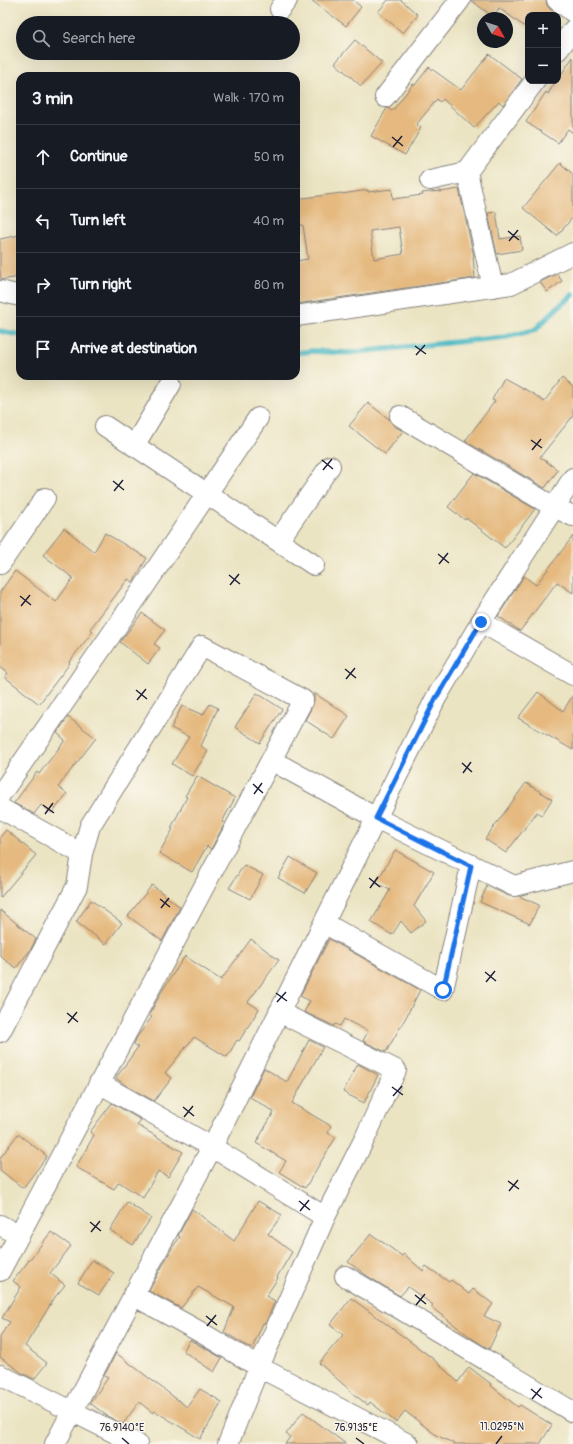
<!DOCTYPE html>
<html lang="en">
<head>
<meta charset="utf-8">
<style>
	:root { --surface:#171b24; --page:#20242c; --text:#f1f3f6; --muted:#9ea1a6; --line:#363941 }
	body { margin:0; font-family:Pangolin,sans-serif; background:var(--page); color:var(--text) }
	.controls { position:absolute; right:12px; top:12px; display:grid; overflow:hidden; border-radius:8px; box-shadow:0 4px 16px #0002 }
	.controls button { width:36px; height:36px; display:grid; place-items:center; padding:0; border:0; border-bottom:1px solid var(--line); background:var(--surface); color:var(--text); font:20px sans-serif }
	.compass { position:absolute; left:477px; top:12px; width:36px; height:36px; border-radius:50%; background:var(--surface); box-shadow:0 4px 16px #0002; rotate:129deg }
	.stop { position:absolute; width:12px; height:12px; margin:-9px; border:3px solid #1a73e8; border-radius:50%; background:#fff }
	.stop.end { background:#1a73e8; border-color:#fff; box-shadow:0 1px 4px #0008 }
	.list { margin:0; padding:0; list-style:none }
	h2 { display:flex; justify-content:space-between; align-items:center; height:52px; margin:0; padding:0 16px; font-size:17px }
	h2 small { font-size:13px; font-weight:400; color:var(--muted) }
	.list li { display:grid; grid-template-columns:26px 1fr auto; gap:12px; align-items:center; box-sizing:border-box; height:64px; padding:0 16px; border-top:1px solid var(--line) }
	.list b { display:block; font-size:15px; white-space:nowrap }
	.list em { font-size:13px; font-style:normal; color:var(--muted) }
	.icon { flex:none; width:22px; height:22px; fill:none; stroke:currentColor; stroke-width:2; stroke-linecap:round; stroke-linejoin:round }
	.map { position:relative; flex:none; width:573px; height:1444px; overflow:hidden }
	.search { position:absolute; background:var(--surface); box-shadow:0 4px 16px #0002; left:16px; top:16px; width:284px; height:44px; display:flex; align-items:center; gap:10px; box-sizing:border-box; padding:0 14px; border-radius:22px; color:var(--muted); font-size:15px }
	.panel { position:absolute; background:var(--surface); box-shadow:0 4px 16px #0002; left:16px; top:72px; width:284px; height:308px; border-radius:12px }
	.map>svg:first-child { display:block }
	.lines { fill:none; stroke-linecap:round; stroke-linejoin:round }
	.stream { stroke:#4ab8c3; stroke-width:5.5 }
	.building { fill:#e5b97f; fill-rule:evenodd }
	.minor-casing { stroke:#86837f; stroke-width:22 }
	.minor { stroke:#fff; stroke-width:20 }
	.route { stroke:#1a73e8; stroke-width:5 }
	.ticks { fill:none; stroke:#22223b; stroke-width:1.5 }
	.ticks-label { font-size:10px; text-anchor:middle; fill:#22223b; stroke:#fbf7ec; stroke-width:3; stroke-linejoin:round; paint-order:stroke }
</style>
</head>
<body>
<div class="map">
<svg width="573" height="1444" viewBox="0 0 573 1444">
	<rect width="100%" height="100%" fill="#fbf7ec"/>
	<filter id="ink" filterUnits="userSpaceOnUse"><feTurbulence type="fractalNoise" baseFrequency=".025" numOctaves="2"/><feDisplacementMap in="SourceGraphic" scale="8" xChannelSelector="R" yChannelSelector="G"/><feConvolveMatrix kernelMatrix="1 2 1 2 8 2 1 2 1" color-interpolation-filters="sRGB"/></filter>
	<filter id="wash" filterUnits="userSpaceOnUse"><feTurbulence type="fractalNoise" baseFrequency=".012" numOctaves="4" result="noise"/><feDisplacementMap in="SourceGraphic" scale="16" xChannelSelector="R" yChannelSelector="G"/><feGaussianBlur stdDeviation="0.9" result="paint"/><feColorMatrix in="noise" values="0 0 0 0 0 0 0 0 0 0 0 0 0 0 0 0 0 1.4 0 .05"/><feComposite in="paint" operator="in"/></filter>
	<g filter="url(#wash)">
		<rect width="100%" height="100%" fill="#ebe4c3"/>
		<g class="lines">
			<path class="stream" d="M0,331L20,335
				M296,353L313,351L347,353L506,337L535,330L558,307L573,295"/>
		</g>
		<g id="blocks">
			<path class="building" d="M311,0H353L361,7L346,26Z
				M388,0H401L418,15L403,33L378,12Z
				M471,0H546L547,5L550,9L558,15H528V29L499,8L493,17Z
				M355,40L382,63L361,86L335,63Z
				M489,54L522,79L503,105L499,101L474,128L443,99L440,102L437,99L416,125L421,128L405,155L371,136L387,108L392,111L413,84L415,85L429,67L461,90Z
				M573,57V133L568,129L558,143L526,122L546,92L548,94L556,81H558V79Z
				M560,163L573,174V217L557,236L523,208Z
				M392,189L393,199L423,195L422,193L440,191V192L459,189L474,257H473L475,278L296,304V261L308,259L303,225H296V199L342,193V194L368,190V192ZM399,227L403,254L374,259L370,231Z
				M496,212L500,239L520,236L522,250L497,254L488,213Z
				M20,235V277L1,280L0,269V239Z
				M557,274L562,281L547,292L540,282Z
				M504,378L535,395L544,402L562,378L573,387V416L540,457L558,470L545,488L465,441L495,401L492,400Z
				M368,403L389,419L394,426L403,431L385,454L349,426Z
				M474,473L535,509L505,548L466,518L465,520L448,507Z
				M64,528L94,552L105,533L147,558L133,582L128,579L90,629L93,631L69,662L70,663L39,704L5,677L8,673L0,667V592L15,571L56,602L73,578L43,555Z
				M573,536V593L557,582L520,631L498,616L524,576L536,585Z
				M142,613L165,630L154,644L160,648L148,664L120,642Z
				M538,692L563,711L573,695V750L518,718Z
				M257,693L282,709L260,743L235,727Z
				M314,693L349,716L334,739L305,720L313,705L314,700Z
				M210,704L218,708L201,746L208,751L192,776L172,764L189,737L171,728L182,706L203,715Z
				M68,717L96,738L58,787L67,794L52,813L41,805L34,814L14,803L37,772L39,774L65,740L57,733Z
				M197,776L235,798L222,822L225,823L211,849L207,846L192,872L159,853L173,829L171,828L187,797L185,796Z
				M526,783L552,799L542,815L537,812L506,853L485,839Z
				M6,830L36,855L0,898V837Z
				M395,850L434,872L414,906L426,921L411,933L401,921L392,935L371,922L390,890L376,883Z
				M290,857L317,873L305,893L278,878Z
				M244,865L263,875L250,899L229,888Z
				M152,885L180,907L162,941L128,916Z
				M487,886L509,896H519L539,905L530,924L480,902Z
				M91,900L122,923L106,944L76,922Z
				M0,910L36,939L31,949L16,968L0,956Z
				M251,939L279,960L248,1002L259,1009L239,1041L237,1040L227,1057L194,1037L165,1073L172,1078L154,1101L125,1085L116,1078L138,1047L134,1044L137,1037L152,1017L149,1015L162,991L185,956L221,980Z
				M329,939L420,990L405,1019L386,1052L363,1041L368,1031L344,1019L340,1026L335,1024L334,1026L304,1012L310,1001L300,996Z
				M309,1040L323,1047L292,1103L331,1126L328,1133L336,1137L305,1188L279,1172L286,1161L256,1143L274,1112L250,1097L264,1068L287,1082Z
				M358,1064L378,1075L364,1103L343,1092Z
				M112,1103L141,1120L137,1125L183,1152L168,1177L158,1171L143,1198L119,1182L114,1189L76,1167L94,1135L90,1132Z
				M18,1134L47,1156L23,1188L0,1170V1158Z
				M258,1201L282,1215L268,1234L292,1252L277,1277L278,1278L266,1296L275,1301L265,1324L263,1323L252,1349L224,1332L234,1307L198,1287L181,1308L149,1291L172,1248L180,1237L178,1236L192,1209L234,1241Z
				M127,1202L151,1218L133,1245L110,1230Z
				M51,1232L71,1246L50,1273L65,1285L55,1297L25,1346L47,1363L34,1379L22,1373L0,1357V1336L10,1322L2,1318L21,1287L13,1281Z
				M371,1234L402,1256L404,1254L423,1271L426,1266L449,1282L451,1280L469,1294L473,1289L493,1304L484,1316L501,1324L489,1349L473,1339L431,1307L433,1305L408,1287L400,1296L369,1277L348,1262Z
				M92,1260L114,1273L99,1295L78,1283Z
				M351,1298L431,1357L458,1382L469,1367L491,1384L490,1385L518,1407L520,1405L552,1425L540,1444H455L436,1435L405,1411L396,1422L370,1402L368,1405L352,1393V1392L319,1363L343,1335L330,1325Z
				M190,1340L222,1358L214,1372L183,1351Z
				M116,1353L187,1407L200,1389L222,1402L200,1439L155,1411L153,1413L139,1402L123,1424L107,1416L90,1403L108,1378L104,1376Z
				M303,1412L346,1444H285L290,1437L286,1434Z"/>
		</g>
	</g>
	<g filter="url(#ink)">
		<use href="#blocks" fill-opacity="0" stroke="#86837f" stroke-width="1"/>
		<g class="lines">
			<g class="minor-casing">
				<path id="minor" d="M557,0L573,12
					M280,9L287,0
					M558,50L573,30
					M385,97L460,0
					M467,172L535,81
					M430,180L467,172L493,287
					M0,291L20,296
					M296,316L511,284L573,253
					M400,416L554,507L573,516
					M105,426L314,565
					M134,446L171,384
					M278,541L330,466
					M0,564L45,498
					M481,622L573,675
					M271,760L376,818L514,886L573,871
					M0,795L140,593L258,418
					M0,808L82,854
					M324,923L443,990L471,866
					M0,1032L77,886L82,854L90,826L202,646L303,700L0,1271
					M99,1083L212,1147L325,1217
					M0,1225L18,1235
					M345,1276L573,1412
					M133,1295L202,1333L259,1367L408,1444
					M0,1375L137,1444
					M55,1444L212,1147L436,698L481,622L573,478
					M228,1444L259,1367L325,1217L365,1138L396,1070L279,1012"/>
			</g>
			<use href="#minor" class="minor"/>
		</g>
	</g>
	<g class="lines" filter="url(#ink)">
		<path class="route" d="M443,990L471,866L376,818L436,698L481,622"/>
	</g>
	<path class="ticks" d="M392,137L403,146M393,147L402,136M508,231L519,240M509,241L518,230M415,346L426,354M416,355L425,345M531,440L542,448M532,450L541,439M322,460L333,469M323,470L332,459M113,481L124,490M114,491L123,480M438,554L449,563M439,564L448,553M229,575L240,584M230,585L239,574M20,596L31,605M21,606L30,595M345,669L356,678M346,679L355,668M136,690L147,699M137,700L146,689M462,763L472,772M463,773L471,762M253,784L263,793M254,794L262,783M43,805L54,813M45,814L53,803M369,878L380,887M370,888L378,877M160,899L170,907M161,908L169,898M485,972L496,981M486,982L495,971M276,993L287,1001M277,1002L286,992M67,1013L78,1022M68,1023L77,1012M392,1087L403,1095M393,1096L402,1086M183,1107L194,1116M184,1117L193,1106M508,1181L519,1189M509,1191L518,1180M299,1201L310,1210M300,1211L309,1200M90,1222L101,1231M91,1232L100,1221M415,1295L426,1304M416,1305L425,1294M206,1316L217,1325M207,1326L216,1315M531,1389L542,1398M532,1399L541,1388M122,1438L129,1444M356,1438L364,1444M496,1444L502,1436"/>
	<g class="ticks-label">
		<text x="502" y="1430">11.0295°N</text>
		<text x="122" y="1431">76.9140°E</text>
		<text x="356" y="1431">76.9135°E</text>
	</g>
</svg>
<div class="controls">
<button>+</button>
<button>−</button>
</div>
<svg class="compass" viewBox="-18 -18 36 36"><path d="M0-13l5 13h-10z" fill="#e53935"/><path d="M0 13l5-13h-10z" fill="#9ea1a6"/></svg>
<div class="stop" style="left:443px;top:990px"></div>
<div class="stop end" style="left:481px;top:622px"></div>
<div class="search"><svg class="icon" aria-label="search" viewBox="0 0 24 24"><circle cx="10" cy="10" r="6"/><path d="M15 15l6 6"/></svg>Search here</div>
<section class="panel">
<h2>3 min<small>Walk · 170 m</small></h2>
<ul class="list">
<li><svg class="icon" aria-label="ahead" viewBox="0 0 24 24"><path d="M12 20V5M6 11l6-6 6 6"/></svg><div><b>Continue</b></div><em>50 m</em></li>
<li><svg class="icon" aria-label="left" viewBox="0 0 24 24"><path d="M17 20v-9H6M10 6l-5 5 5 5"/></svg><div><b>Turn left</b></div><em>40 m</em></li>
<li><svg class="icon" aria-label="right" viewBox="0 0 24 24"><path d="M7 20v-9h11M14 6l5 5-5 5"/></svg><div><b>Turn right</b></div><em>80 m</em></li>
<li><svg class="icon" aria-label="arrive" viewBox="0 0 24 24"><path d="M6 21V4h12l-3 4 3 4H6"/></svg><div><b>Arrive at destination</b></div></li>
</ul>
</section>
</div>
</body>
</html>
